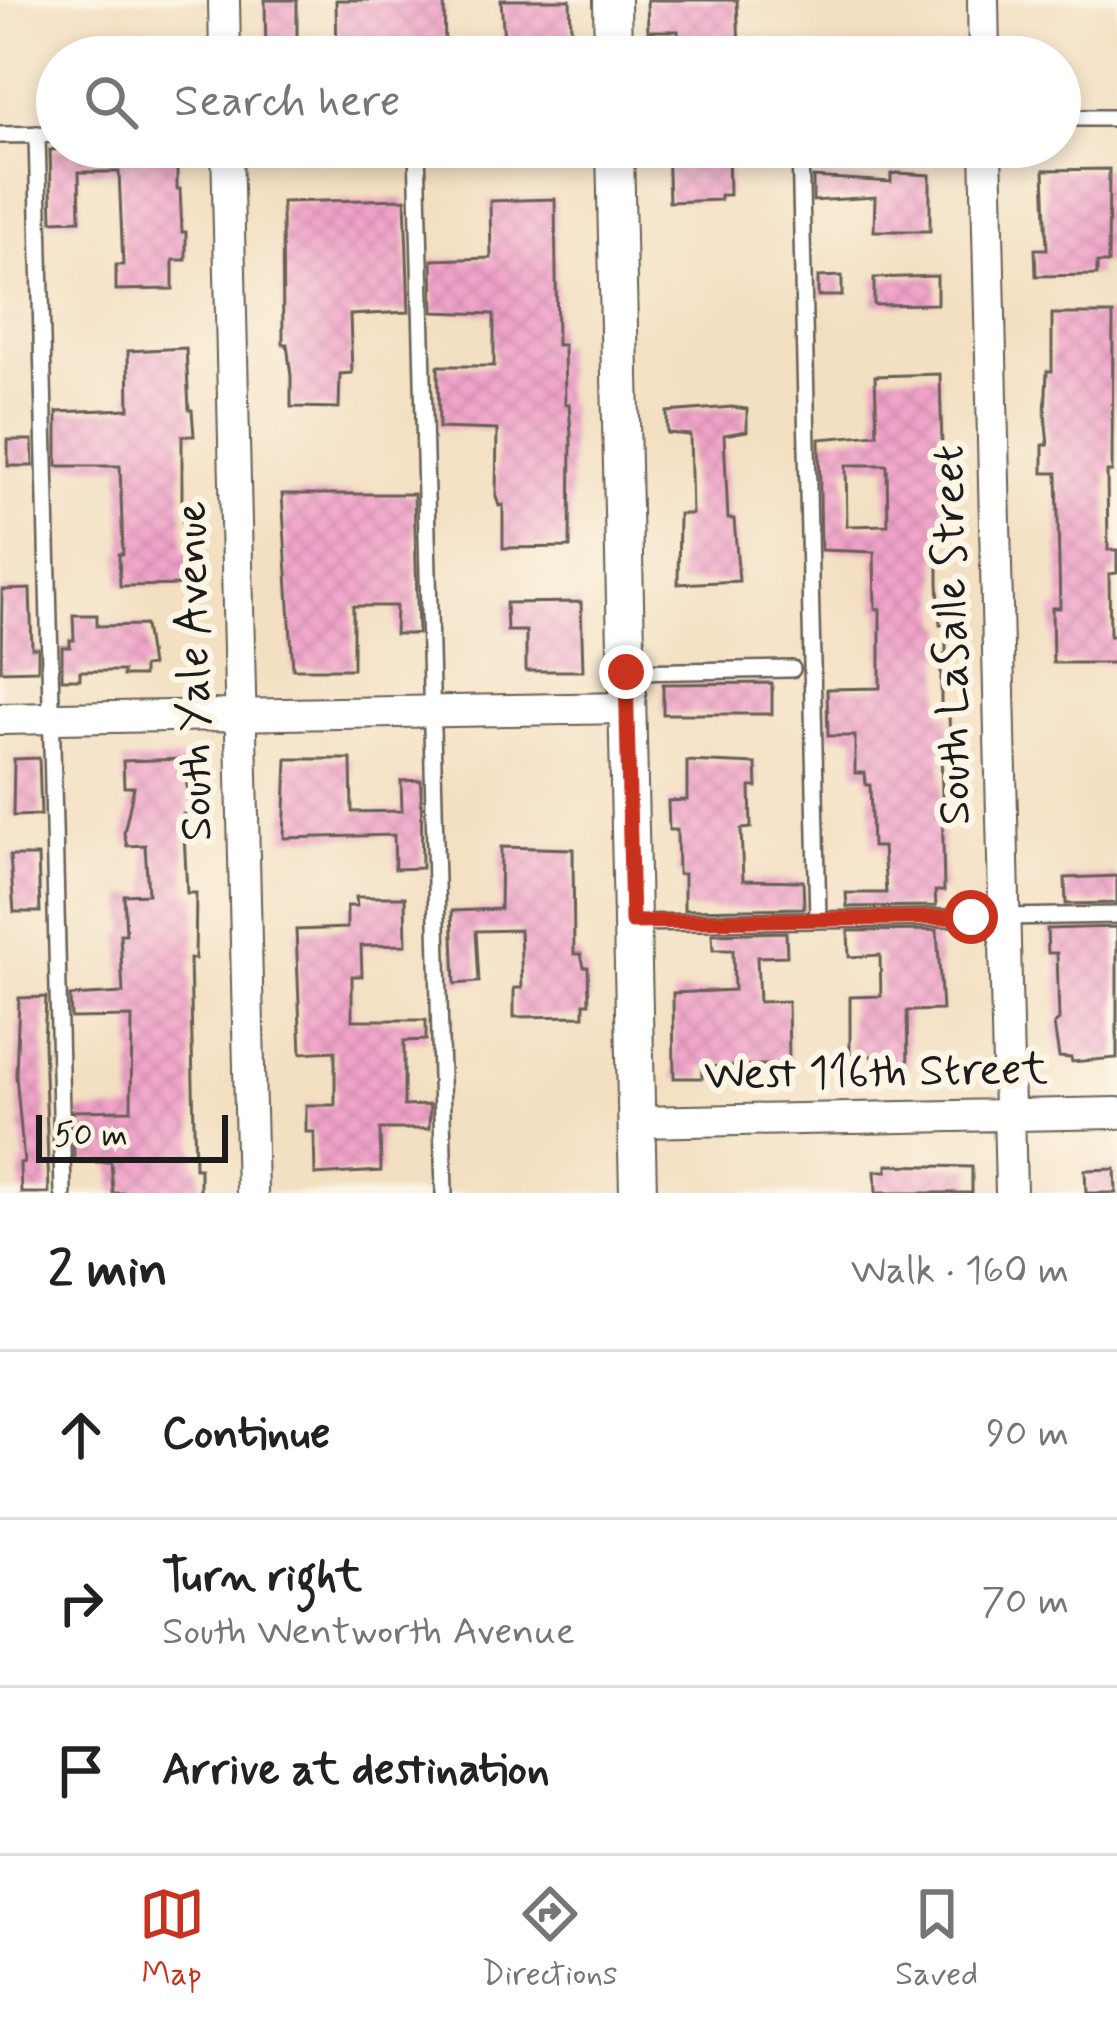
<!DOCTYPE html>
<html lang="en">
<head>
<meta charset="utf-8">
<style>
	:root { --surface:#fff; --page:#f6f6f6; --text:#222; --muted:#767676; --line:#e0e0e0; --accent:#c8321e }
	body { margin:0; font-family:Mynerve,sans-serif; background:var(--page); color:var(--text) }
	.scale { position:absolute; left:36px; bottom:30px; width:192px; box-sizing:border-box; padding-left:12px; border:6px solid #1c1c1c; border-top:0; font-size:33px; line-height:42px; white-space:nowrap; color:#1c1c1c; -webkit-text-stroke:9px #fcf5e5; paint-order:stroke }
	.stop { position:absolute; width:36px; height:36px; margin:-27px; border:9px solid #c8321e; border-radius:50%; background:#fff }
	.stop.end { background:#c8321e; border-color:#fff; box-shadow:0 3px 12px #0008 }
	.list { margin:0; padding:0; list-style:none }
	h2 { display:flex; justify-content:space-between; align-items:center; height:156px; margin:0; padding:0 48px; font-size:51px }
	h2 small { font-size:39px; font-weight:400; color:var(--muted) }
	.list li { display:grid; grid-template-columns:78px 1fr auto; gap:36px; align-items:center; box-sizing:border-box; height:168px; padding:0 48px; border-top:3px solid var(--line) }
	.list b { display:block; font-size:45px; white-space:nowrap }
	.list p { margin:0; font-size:39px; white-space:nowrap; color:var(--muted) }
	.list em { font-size:39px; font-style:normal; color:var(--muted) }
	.icon { flex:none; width:66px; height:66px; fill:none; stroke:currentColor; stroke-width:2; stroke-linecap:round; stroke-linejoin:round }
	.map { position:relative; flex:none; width:1117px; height:1193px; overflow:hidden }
	.search { position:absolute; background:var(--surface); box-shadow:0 6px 18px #0003; left:36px; right:36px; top:36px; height:132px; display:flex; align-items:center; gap:30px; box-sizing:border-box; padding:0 42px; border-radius:66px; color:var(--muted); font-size:45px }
	.sheet { height:660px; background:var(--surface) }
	nav { display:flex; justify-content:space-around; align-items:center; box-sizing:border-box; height:168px; border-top:3px solid var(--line); background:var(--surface); font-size:33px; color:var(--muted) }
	nav a { display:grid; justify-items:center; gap:6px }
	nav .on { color:var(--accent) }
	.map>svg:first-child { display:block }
	.building { fill:url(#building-cross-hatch); fill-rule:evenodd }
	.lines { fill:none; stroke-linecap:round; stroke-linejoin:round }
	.service-casing { stroke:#676056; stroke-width:20 }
	.minor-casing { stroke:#676056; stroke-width:34 }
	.tertiary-casing { stroke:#676056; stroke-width:40 }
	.service { stroke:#fff; stroke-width:15 }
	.minor { stroke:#fff; stroke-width:30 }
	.tertiary { stroke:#fff; stroke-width:36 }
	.route { stroke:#c8321e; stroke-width:15 }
	.labels { text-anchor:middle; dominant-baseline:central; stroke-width:12; stroke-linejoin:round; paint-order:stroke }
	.street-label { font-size:45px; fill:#1c1c1c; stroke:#fcf5e5 }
</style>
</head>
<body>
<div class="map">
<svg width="1117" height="1193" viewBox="0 0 1117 1193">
	<defs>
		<pattern id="building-cross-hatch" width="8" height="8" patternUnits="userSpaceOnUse" patternTransform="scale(3)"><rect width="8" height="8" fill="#f1a3c9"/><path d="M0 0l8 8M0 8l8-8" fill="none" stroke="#ce8cac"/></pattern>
	</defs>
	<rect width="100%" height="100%" fill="#fcf5e5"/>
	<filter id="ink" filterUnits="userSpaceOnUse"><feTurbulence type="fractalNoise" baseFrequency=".00833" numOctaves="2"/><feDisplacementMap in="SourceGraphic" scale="24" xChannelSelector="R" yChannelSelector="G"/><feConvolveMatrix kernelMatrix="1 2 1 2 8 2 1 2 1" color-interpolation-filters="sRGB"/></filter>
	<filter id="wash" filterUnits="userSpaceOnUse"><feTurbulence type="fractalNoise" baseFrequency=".004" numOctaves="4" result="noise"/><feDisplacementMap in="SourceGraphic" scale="48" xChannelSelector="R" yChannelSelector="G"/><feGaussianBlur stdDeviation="2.7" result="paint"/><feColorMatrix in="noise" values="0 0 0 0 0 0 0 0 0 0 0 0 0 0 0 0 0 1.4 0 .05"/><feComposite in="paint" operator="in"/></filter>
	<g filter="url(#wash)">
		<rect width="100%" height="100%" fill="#f3dfc1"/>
		<g id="blocks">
			<path class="building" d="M265,0H297V57H266Z
				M336,0H444L445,50L378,48V51H362V57H337Z
				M501,0H570L572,57H539L538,38L504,40Z
				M647,0H737L739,48L679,46L678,31H648Z
				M111,147H177V189H180L182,232H186V260H173V289L116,290V265H123L119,172H79L80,220L52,221L50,150Z
				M667,147H728L729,195H720V200L669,202Z
				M1109,169L1108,263H1097V275L1036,276L1035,249H1047L1044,170Z
				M897,173L930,175V231H874L875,197L813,201V177L891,182V174Z
				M405,199L409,312L350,315L352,373L340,374L339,408L291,407V376L287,344H283L282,202Z
				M555,199L557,345H564L565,404H569L571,435L570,547L503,548V505L499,506L496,497L497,430L439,428L438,366H494V314L433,312L432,260L491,258L490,201Z
				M842,276V296H818V277Z
				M937,276V304L874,305V278Z
				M1052,314H1113L1112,472H1107L1108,550H1117V573L1109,574L1110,636H1117L1116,663H1053L1052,608H1060L1057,473H1043V445H1048L1045,414L1047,371H1052Z
				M186,348L189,410H192L194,436H182V499L184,552H191L192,585L120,586L119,554H123L120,466H57V412L129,409L128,351Z
				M940,374L944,520H938V582L940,625H946V655H941V714H949L950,744H941L944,891H935L936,906L847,907L846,893H886L883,847H872L870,785H866L865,773H855V736H828L827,689L880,688V609H875L874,552L821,550L819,439L877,434L875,376ZM846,465H887L888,525L847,526Z
				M732,407L747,409V431L724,435L728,519H734L739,581L678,584L679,514H692L690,435L667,433V412Z
				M8,440H32L33,466H8Z
				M282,494H414L418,634H395L396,606H353V669H293Z
				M30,589L32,648H38V670L1,671L2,590Z
				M581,602L583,671H526V631H507L506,603Z
				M73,615H97V626L145,625L151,666L143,667V676H123V671H80V679H62V647H70V640H74Z
				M772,683V714H663V684Z
				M39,758L41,815L13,816L14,759Z
				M185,759L189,814H183L187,893H196L195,959H190L195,1168H200V1193H113L111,1162H74L73,1111L131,1110L132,1017L71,1018L70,996L123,993L120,934H126L124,895L148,894L145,845L127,846L124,833L134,787H124L123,761Z
				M287,759H351L352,812L402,811L401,781L421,780L422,868L395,869L394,835L284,838Z
				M687,761L756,764L757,787H750L751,828L741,829L743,880L803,881L804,908L684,910V874H678L677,830H669L668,801L687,800Z
				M501,847L573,849L574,954H581L584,967H588L589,1003H584V1016L514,1017V988H522L520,930L476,931L479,982L455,984L452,911L500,909Z
				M10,856H38L40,912H14Z
				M1117,876V903L1066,904L1065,878Z
				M356,897H405L406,945L361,946L362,976H352V1020H426V1040L404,1041V1106L430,1105L429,1129H380L381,1171L315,1175L314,1132H306V1105H335V1051L301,1053L296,930L347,928V906H357Z
				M1117,927V1058L1072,1062L1071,1058L1059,1057L1054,1024L1059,1020L1057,953H1048L1047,929Z
				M937,930L942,1010L907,1011L908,1069L883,1070V1056H850V997L881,996L880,955L849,957L848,931Z
				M786,932L787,956L757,957L759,1002L788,1001L789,1064L702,1067V1078H674L673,993L734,990L733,950H713L712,934Z
				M46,997L44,1043L49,1193H21L20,1163L24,1162L16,1075L19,998Z
				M887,1165L972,1167V1193H876L875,1171H887Z
				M1115,1169L1116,1193H1086L1085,1170Z"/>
		</g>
	</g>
	<g filter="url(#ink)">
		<use href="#blocks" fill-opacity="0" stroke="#676056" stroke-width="3"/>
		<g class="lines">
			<g class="service-casing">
				<path id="service" d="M1060,118H1117
					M37,134L63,1193
					M0,135L57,134
					M417,147L444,1193
					M800,147L818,920
					M629,672L792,669
					M634,923L1117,915"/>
			</g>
			<g class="minor-casing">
				<path id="minor" d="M224,0L225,57
					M983,0L984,57
					M227,147L252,1193
					M986,147L1011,1193
					M0,719L627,708
					M636,1122L1117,1113"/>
			</g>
			<g class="tertiary-casing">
				<path id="tertiary" d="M612,0L613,57
					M615,147L638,1193"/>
			</g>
			<use href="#service" class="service"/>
			<use href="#minor" class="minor"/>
			<use href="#tertiary" class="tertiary"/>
		</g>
	</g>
	<g class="lines" filter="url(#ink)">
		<path class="route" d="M626,672L632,922L971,917"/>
	</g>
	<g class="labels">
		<g class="street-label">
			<text transform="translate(953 635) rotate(-91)">South LaSalle Street</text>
			<text transform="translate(195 671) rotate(-91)">South Yale Avenue</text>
			<text transform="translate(876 1073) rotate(-1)">West 116th Street</text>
		</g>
	</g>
</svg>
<div class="scale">50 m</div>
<div class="stop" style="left:971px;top:917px"></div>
<div class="stop end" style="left:626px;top:672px"></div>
<div class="search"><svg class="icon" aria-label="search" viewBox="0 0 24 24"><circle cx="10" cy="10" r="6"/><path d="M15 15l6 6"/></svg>Search here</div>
</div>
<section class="sheet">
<h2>2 min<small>Walk · 160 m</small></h2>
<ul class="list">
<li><svg class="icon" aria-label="ahead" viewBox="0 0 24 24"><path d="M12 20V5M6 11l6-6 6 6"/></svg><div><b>Continue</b></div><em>90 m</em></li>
<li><svg class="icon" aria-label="right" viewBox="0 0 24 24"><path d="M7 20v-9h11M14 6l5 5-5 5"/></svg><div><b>Turn right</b><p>South Wentworth Avenue</p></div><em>70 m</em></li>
<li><svg class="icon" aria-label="arrive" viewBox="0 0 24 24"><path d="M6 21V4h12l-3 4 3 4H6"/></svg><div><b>Arrive at destination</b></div></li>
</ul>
</section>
<nav>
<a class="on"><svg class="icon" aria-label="map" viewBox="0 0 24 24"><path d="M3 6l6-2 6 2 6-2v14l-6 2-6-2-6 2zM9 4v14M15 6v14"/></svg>Map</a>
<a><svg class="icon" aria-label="directions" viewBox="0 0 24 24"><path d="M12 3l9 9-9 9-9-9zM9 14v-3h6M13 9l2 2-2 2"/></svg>Directions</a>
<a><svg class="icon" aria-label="saved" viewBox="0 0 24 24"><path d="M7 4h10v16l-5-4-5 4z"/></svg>Saved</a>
</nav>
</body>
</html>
